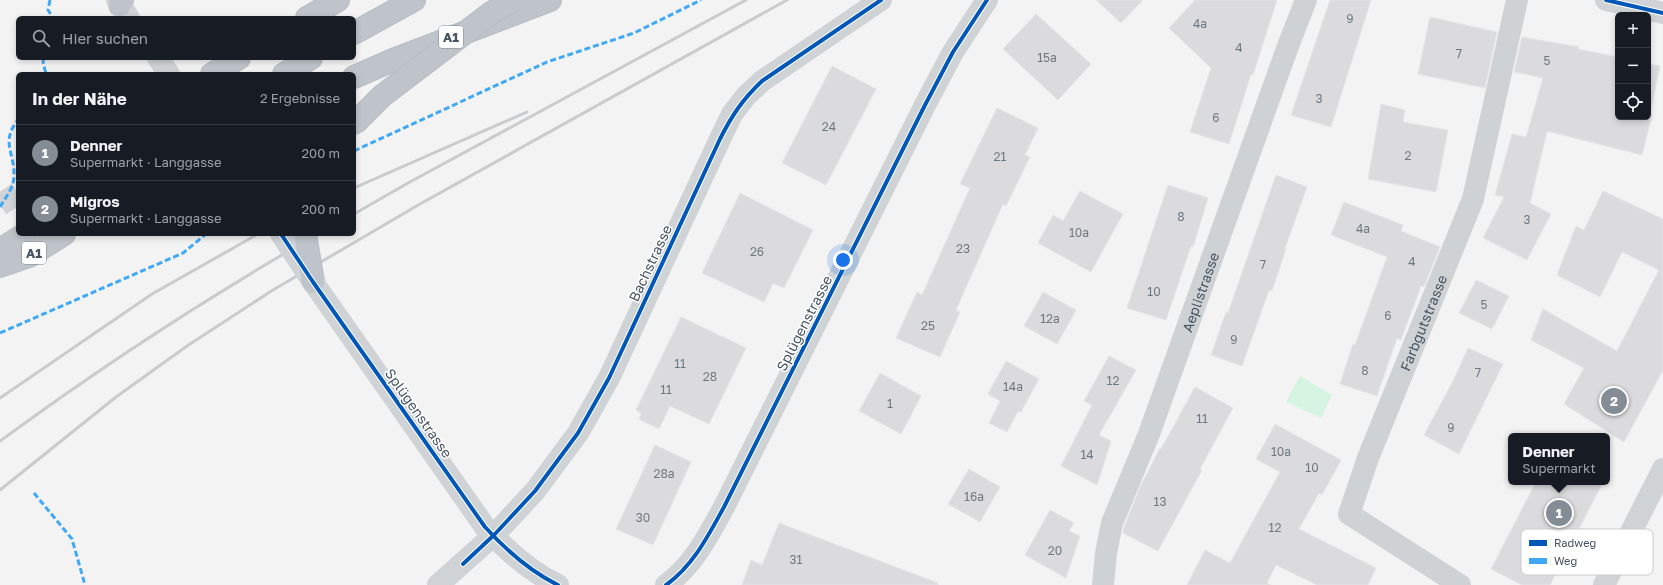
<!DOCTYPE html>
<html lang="de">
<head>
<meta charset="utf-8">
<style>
	:root { --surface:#171b24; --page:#20242c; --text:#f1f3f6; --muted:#9ea1a6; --line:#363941; --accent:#848c95 }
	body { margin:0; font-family:"Golos Text",sans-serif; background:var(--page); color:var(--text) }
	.controls { position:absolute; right:12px; top:12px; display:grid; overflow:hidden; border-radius:6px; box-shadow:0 2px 6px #0003 }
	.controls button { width:36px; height:36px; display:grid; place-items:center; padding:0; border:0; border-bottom:1px solid var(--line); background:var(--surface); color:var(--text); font:20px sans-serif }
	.you { position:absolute; left:843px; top:260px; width:14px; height:14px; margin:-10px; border:3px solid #fff; border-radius:50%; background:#1a73e8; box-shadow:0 0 0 6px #1a73e833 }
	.badge { display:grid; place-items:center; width:26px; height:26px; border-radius:50%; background:var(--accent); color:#fff; font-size:13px; font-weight:700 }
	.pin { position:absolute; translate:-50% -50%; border:2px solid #fff; box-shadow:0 1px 4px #0006 }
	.popup { position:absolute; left:1508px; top:433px; width:102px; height:52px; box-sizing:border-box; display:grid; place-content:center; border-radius:6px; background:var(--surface); filter:drop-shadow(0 1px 3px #0005); font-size:13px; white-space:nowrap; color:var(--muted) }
	.popup b { font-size:15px; color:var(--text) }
	.popup::after { content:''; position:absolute; left:50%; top:100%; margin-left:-8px; border:8px solid transparent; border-top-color:var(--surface) }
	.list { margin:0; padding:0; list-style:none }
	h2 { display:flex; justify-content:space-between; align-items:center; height:52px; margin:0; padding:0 16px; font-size:17px }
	h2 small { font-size:13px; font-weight:400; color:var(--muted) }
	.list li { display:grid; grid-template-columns:26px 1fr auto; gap:12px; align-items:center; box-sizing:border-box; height:56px; padding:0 16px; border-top:1px solid var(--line) }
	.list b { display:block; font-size:15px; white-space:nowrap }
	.list p { margin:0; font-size:13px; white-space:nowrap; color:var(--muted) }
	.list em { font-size:13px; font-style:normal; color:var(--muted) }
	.icon { flex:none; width:22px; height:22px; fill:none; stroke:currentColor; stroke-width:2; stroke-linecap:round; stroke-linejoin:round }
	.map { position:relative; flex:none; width:1663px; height:585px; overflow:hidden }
	.search { position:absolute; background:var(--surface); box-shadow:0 2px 6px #0003; left:16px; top:16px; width:340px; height:44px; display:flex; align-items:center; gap:10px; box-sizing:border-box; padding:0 14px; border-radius:6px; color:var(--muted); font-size:15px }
	.panel { position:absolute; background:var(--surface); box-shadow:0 2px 6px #0003; left:16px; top:72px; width:340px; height:164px; border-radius:6px }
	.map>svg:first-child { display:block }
	.green { fill:#d6f4e2 }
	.building { fill:#dbdbdd; stroke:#e5e5e6 }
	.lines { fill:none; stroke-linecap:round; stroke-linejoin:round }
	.highway-tunnel { stroke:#d1d3d6; stroke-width:22; stroke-dasharray:22 11; stroke-linecap:butt }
	.highway-casing { stroke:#b7bdc3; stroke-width:24 }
	.street { stroke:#cfd2d4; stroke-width:22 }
	.secondary { stroke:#cfd3d6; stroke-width:22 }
	.highway { stroke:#bfc4ca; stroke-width:22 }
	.rail { stroke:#c9cbcd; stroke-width:3 }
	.highway-bridge-casing { stroke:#b7bdc3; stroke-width:24; stroke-linecap:butt }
	.secondary-bridge { stroke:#cfd3d6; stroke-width:22 }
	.highway-bridge { stroke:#bfc4ca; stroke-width:22 }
	.quiet { stroke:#3fa9f5; stroke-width:3; stroke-dasharray:6 3; stroke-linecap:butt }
	.cycleway-casing { stroke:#fff; stroke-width:6 }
	.cycleway { stroke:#0057b8; stroke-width:4 }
	.labels { text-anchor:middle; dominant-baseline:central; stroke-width:3; stroke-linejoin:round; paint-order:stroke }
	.number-label { font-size:12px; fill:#6e7882 }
	.shield { fill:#fff; stroke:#7e8891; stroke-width:1 }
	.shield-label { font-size:13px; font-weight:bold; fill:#475562 }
	.street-label { font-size:14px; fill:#475562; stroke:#fff }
	.key { fill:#fff; stroke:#c8ccd0; stroke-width:1 }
	.key-label { font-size:11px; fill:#475562 }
</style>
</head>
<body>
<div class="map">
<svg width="1663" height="585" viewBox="0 0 1663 585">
	<rect width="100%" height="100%" fill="#f4f3f3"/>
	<path class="green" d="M1300,376L1332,395L1321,418L1286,402Z"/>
	<path class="building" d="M1096,0H1143L1121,23Z
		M1195,0H1277L1253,75L1251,74L1229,144L1190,132L1211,68L1169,28Z
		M1330,0H1371L1331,127L1291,115Z
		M1036,14L1091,64L1058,100L1003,49Z
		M1430,17L1497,32L1485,88L1418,74Z
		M1522,37L1579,47L1578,49L1618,57V117H1648V64L1660,66L1650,114L1652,115L1642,155L1547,131L1530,203L1551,214L1527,260L1483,238L1504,197L1495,195L1512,134L1526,137L1543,78L1514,72Z
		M832,66L876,89L826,185L782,163Z
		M1381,104L1405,110L1403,122L1448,130L1436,192L1368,179Z
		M997,108L1038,128L1025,155L1030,157L1006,206L1003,204L956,310L960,312L940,357L896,338L917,292L922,295L970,188L960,184Z
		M1276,175L1307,187L1285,248L1286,249L1272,291L1269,290L1242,366L1211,355L1226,312L1228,313Z
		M1168,185L1208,198L1193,247L1191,246L1166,320L1127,308Z
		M1080,191L1123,214L1091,272L1038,243L1053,215L1063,221Z
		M1603,191L1663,219V370L1624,442L1564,404L1584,368L1531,340L1543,309L1617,351L1659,270L1622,252L1600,297L1557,275L1576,226L1584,230Z
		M740,193L813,230L784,288L773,283L764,302L702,273Z
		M1344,202L1403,225L1401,231L1440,247L1424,287L1421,286L1401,340L1397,338L1377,396L1340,384L1353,344L1355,345L1387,257L1331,235Z
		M1476,280L1509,296L1492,329L1459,313Z
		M1043,292L1076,310L1057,344L1024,326Z
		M681,317L746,348L709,424L670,406L659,429L639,419L641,413L636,410Z
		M1468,348L1503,364L1459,454L1424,435L1453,381Z
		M1109,356L1136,370L1099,435L1111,441L1097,485L1061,466L1092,405L1084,401Z
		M1006,361L1039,379L1021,412L1018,411L1007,432L989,423L1000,401L988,394Z
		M880,373L921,396L901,434L859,411Z
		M1195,387L1233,408L1200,469L1202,470L1158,551L1123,533L1124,527L1140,487L1160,448L1161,449Z
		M1275,424L1341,460L1322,495L1319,493L1299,529L1376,568L1368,585H1317L1276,565L1267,583L1271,585H1187L1205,550L1230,563L1280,472L1256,459Z
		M655,445L691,462L653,545L616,529Z
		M969,469L1000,487L980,522L948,504Z
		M1536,482H1603L1550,585H1522L1491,569Z
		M1050,510L1074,523L1069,531L1080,536L1066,578L1025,555Z
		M779,523L938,583V585H742L751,560L762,565Z"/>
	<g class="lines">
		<path class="highway-tunnel" d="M0,205L18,193"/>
		<g class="highway-casing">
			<path id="highway" d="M120,5L122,0
				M307,18L338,0
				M354,33L414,0
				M212,74L239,58
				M284,74L311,58
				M354,77L393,60L550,0
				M0,250L25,234
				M0,266L29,256L64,234"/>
		</g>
		<g class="street">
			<path id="s1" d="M1103,585L1106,553L1112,523L1149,434L1288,46L1306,0"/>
			<path id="s2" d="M1460,585L1349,514L1368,458L1473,199L1517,0"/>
		</g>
		<path class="secondary" d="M117,0L129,18
			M1606,0L1663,13
			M158,58L169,74
			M313,282L485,527
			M438,585L495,534L535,491L578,433L609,378L720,139L732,114L746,96L762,81L881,0
			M666,585C693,566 708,536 724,507L925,105L953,52L987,0
			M1604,585L1663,469"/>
		<use href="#highway" class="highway"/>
		<path class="rail" d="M354,188L527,112
			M354,214L408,183L746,0
			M0,398L152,294L258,234
			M0,441C102,366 208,297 318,234
			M0,490L116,397L187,346L273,290L420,204L787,0"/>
		<g class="highway-bridge-casing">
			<path id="highway-bridge" d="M354,124L382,96L491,13L513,0
				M305,234L313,282"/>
		</g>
		<path class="secondary-bridge" d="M281,234L313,282
			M485,527C506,550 529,571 558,585"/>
		<use href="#highway-bridge" class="highway-bridge"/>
		<path class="quiet" d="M50,0L48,10L53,18
			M44,58L43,62L46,74
			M354,151L547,62L634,33L701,0
			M0,207C6,197 14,187 14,176C15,153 0,142 18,120
			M0,333L183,253L206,234
			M34,493L72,539L85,585"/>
		<g class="cycleway-casing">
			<path id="cycleway" d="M1606,0L1663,13
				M281,234L313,282L485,527C506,550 529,571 558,585
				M463,564L495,534L535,491L578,433L609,378L720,139C732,115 743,99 762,81L881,0
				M666,585C693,566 708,536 724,507L925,105L953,52L987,0"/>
		</g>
		<use href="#cycleway" class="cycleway"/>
	</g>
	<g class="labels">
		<g class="number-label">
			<text x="1350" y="18">9</text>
			<text x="1200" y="23">4a</text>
			<text x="1239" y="47">4</text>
			<text x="1459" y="53">7</text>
			<text x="1047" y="57">15a</text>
			<text x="1547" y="60">5</text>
			<text x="1319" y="98">3</text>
			<text x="1216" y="117">6</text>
			<text x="829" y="126">24</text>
			<text x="1408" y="155">2</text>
			<text x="1000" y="156">21</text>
			<text x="1181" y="216">8</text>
			<text x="1527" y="219">3</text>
			<text x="1363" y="228">4a</text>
			<text x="1079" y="232">10a</text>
			<text x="963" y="248">23</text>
			<text x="757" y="251">26</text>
			<text x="1412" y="261">4</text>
			<text x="1263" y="264">7</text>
			<text x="1154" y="291">10</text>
			<text x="1484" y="304">5</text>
			<text x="1388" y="315">6</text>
			<text x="1050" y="318">12a</text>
			<text x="928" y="325">25</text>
			<text x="1234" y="339">9</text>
			<text x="680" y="363">11</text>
			<text x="1365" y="370">8</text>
			<text x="1478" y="372">7</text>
			<text x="710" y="376">28</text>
			<text x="1113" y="380">12</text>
			<text x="1013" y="386">14a</text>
			<text x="666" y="389">11</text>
			<text x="890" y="403">1</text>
			<text x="1202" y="418">11</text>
			<text x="1451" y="427">9</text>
			<text x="1281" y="451">10a</text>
			<text x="1087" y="454">14</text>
			<text x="1312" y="467">10</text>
			<text x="664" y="473">28a</text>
			<text x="974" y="496">16a</text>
			<text x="1160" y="501">13</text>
			<text x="643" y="517">30</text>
			<text x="1275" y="527">12</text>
			<text x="1055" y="550">20</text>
			<text x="796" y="559">31</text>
		</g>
		<g class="shield">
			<rect x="439" y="26" width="24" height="22" rx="3"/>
			<rect x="22" y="242" width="24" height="22" rx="3"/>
		</g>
		<g class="shield-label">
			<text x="451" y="37">A1</text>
			<text x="34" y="253">A1</text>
		</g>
		<g class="street-label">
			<text transform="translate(650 263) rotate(-65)">Bachstrasse</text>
			<text stroke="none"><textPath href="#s1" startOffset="310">Aeplistrasse</textPath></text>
			<text stroke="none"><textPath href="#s2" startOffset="337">Farbgutstrasse</textPath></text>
			<text transform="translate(804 323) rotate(-63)">Splügenstrasse</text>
			<text transform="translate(419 413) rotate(55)">Splügenstrasse</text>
		</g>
	</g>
	<rect x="1521" y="529" width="132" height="46" rx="6" class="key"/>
	<rect x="1529" y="540" width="18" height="6" fill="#0057b8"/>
	<rect x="1529" y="558" width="18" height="6" fill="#3fa9f5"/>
	<g class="key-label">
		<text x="1554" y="547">Radweg</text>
		<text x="1554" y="565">Weg</text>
	</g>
</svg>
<div class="controls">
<button>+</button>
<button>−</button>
<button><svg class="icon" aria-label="locate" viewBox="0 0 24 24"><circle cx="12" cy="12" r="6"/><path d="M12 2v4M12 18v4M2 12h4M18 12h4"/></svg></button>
</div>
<div class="you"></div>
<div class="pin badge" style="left:1559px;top:513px">1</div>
<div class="popup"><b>Denner</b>Supermarkt</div>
<div class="pin badge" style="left:1614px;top:401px">2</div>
<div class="search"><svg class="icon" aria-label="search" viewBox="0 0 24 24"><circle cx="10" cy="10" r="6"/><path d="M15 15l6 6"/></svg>Hier suchen</div>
<section class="panel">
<h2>In der Nähe<small>2 Ergebnisse</small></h2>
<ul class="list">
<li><span class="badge">1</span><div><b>Denner</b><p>Supermarkt · Langgasse</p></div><em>200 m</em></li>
<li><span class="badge">2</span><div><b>Migros</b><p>Supermarkt · Langgasse</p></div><em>200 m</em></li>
</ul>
</section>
</div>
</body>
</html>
